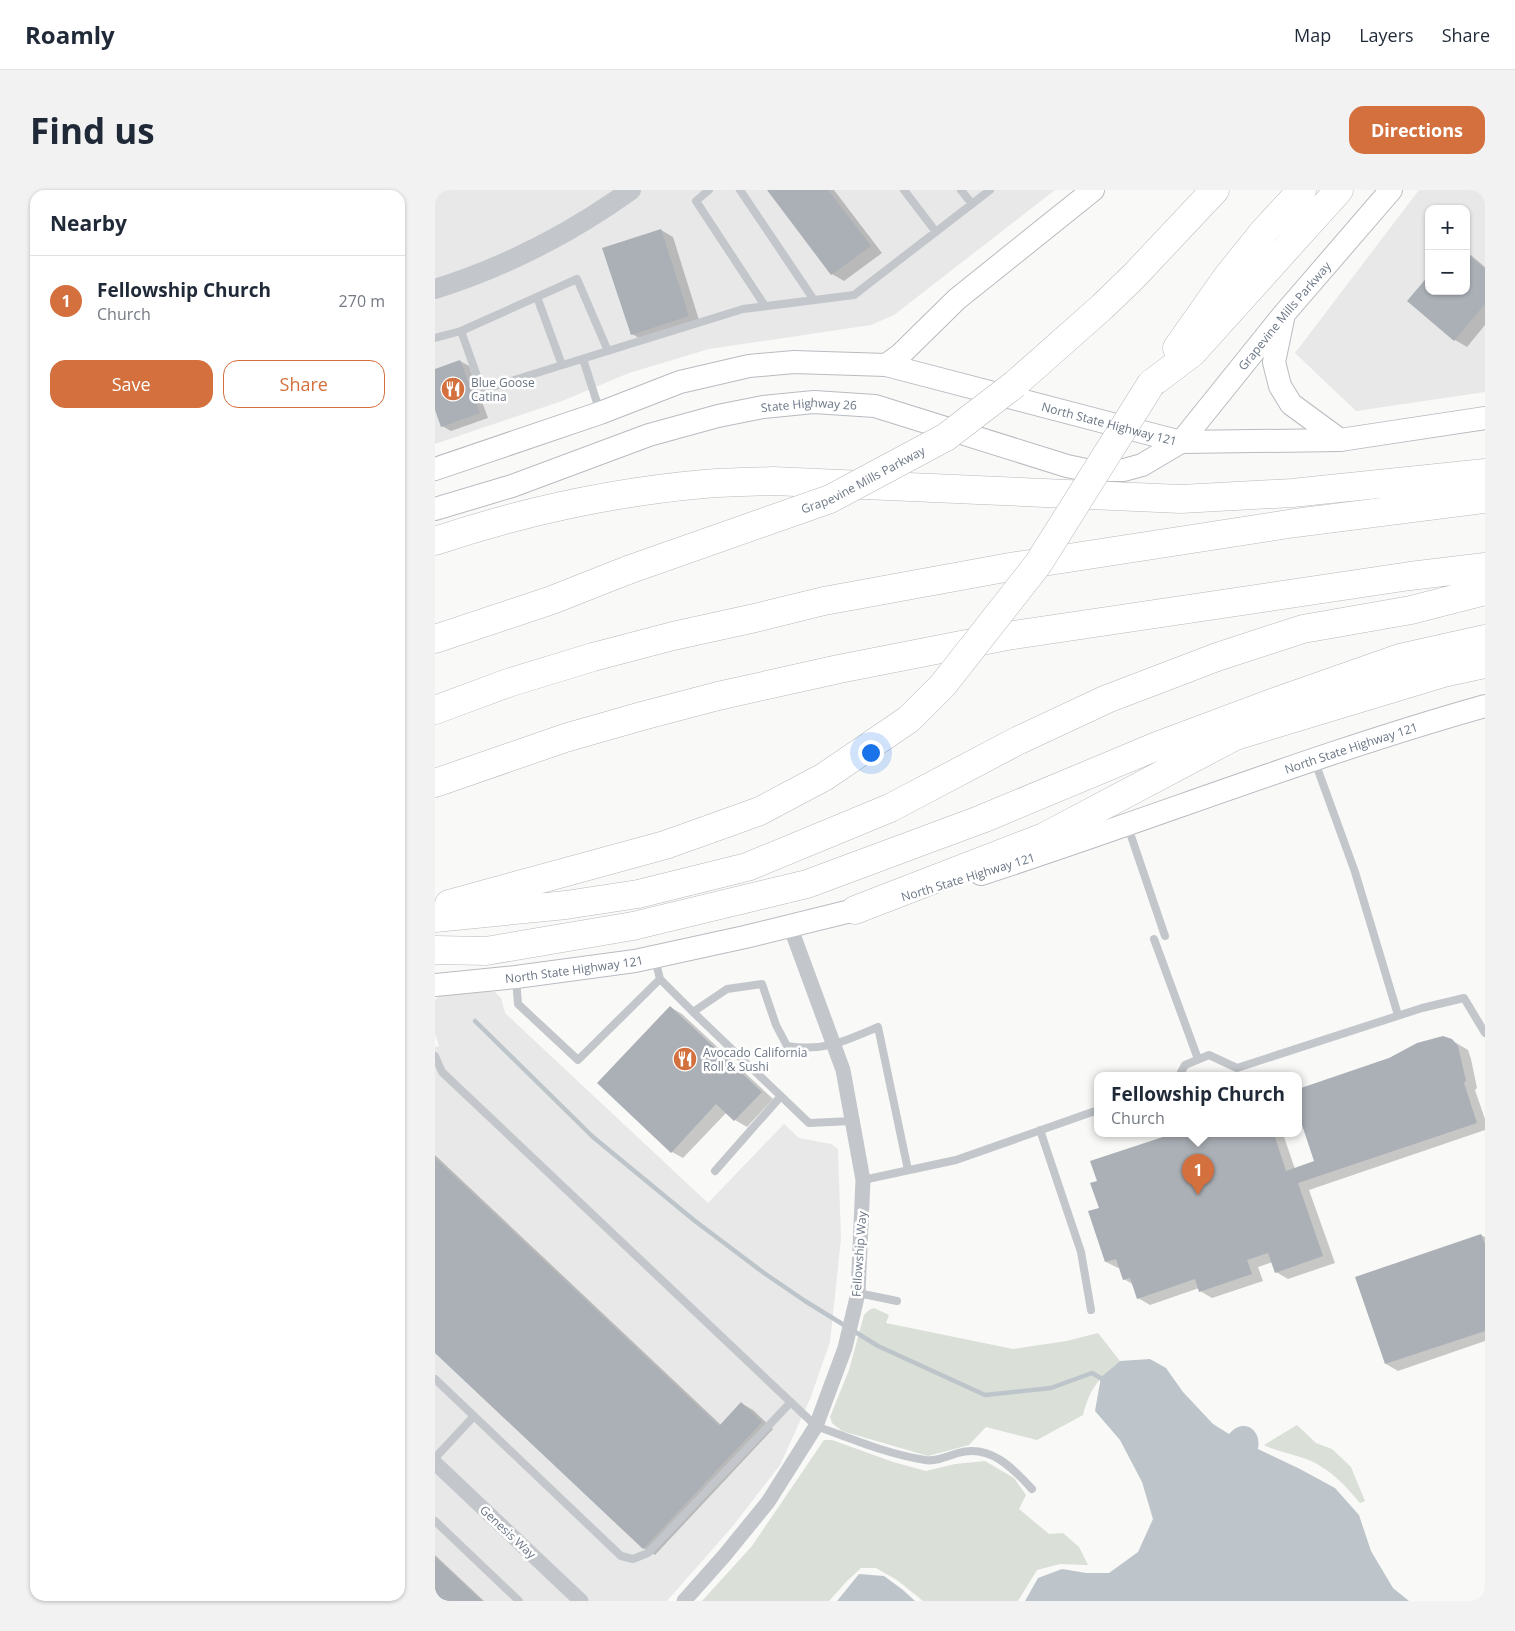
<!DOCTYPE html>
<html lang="en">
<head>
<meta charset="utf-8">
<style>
	:root { --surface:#fff; --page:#f2f2f3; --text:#1f2937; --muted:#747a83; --line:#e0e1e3; --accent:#d3703d }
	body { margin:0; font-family:"Open Sans",sans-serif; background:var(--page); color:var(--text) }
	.controls { position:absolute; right:15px; top:15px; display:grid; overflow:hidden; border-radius:10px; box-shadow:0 1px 4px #0004 }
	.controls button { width:45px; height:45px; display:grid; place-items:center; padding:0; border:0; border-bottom:1px solid var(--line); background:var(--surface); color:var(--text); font:25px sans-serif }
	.you { position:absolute; left:435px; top:562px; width:18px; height:18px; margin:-12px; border:4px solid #fff; border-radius:50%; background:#1a73e8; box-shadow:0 0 0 8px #1a73e833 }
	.badge { display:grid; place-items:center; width:32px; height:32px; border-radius:50%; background:var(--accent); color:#fff; font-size:16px; font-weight:700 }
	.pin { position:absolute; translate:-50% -41px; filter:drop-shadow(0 1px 2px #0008) }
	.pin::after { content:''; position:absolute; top:26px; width:18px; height:15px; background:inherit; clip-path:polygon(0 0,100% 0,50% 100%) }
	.popup { position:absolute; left:659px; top:882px; width:208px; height:65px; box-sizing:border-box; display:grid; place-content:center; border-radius:10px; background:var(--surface); filter:drop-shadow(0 1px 4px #0005); font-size:16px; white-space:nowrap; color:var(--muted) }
	.popup b { font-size:19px; color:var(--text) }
	.popup::after { content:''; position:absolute; left:50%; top:100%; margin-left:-10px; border:10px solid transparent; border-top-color:var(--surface) }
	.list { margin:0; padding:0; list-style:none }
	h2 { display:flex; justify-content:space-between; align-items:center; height:65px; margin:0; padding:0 20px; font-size:21px }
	h2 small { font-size:16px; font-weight:400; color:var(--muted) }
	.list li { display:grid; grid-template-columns:32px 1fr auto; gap:15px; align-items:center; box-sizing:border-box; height:90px; padding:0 20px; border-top:1px solid var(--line) }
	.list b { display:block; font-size:19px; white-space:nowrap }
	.list p { margin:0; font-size:16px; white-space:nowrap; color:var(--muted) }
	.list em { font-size:16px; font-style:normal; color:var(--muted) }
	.actions { display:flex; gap:10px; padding:15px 20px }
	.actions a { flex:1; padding:11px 0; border:1px solid var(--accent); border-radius:15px; text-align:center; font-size:18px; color:var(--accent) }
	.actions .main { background:var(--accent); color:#fff }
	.map { position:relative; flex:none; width:1050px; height:1411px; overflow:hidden; border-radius:15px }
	header { display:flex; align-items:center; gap:30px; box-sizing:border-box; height:70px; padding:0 25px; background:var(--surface); border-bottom:1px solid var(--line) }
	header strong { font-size:24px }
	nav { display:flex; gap:28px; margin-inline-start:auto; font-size:18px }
	.intro { display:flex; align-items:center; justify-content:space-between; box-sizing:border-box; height:120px; padding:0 30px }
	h1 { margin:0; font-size:35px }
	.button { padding:12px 22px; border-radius:15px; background:var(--accent); color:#fff; font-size:18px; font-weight:700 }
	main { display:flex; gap:30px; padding:0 30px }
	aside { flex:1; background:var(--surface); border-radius:15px; box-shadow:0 1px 4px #0004 }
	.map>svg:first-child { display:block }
	.built { fill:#e7e8e7; fill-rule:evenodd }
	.green { fill:#dadfd8 }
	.water { fill:#bdc5ca }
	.shadow { fill:#0003 }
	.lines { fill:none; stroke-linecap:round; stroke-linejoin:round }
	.stream { stroke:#bdc5ca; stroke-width:4.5 }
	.building { fill:#abb0b7 }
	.secondary-casing { stroke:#b8bbc0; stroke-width:24 }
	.motorway-casing { stroke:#b6b9bc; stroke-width:29 }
	.service { stroke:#c3c6ca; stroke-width:8 }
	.minor { stroke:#c3c6ca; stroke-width:15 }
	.tertiary { stroke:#c3c6ca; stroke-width:20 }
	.secondary { stroke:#fff; stroke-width:22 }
	.motorway { stroke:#fff; stroke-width:28 }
	.motorway-bridge-casing { stroke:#b6b9bc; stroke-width:29; stroke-linecap:butt }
	.motorway-bridge { stroke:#fff; stroke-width:28 }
	.labels { text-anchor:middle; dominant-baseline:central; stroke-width:5; stroke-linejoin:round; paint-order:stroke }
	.street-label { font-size:12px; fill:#6b7685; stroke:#fff }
	.poi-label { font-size:12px; fill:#6b7685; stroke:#fff; text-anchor:start }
</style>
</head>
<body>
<header>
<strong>Roamly</strong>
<nav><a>Map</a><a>Layers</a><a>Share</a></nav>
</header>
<div class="intro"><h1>Find us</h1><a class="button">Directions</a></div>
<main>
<aside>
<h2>Nearby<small></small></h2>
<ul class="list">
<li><span class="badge">1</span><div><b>Fellowship Church</b><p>Church</p></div><em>270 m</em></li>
</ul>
<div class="actions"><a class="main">Save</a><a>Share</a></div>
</aside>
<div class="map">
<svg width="1050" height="1411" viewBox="0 0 1050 1411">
	<rect width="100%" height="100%" fill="#f9f9f7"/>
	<path class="built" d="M0,0H620L459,125L436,135L274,159L194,183L127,211L0,254Z
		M984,0H1050V202L921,221L860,163ZM994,19H1031V101H994Z
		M48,800L60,802L66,808L70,823L273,1013L349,934L364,948L396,954L403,959L406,1049L395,1152L375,1209L345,1275L297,1337L232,1411H0V857L4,856L0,844V810L6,805Z"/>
	<path class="green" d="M439,1118L454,1125L451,1133L578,1159L632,1151L663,1143L685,1171C663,1189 655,1198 648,1225L602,1250L551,1237L534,1255L493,1266L407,1241L397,1233L395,1227L414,1180L429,1125L434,1120Z
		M862,1235L881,1253L897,1259L916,1277L930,1311L925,1313C911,1296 895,1279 874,1270C859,1264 843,1262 829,1255Z
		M389,1250H397L458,1272L491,1281L520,1274L550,1271L579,1288L591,1305L584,1319L614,1344L628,1343L644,1357L653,1375L625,1374L602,1380L583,1411H488L462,1390L441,1378H426L412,1391L394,1411H267L317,1356Z"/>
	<path class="water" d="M715,1169L731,1178L748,1202L778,1234L794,1244C808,1227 827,1239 823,1259L865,1279L900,1298L924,1325L936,1361L958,1398L974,1411H590L603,1388L627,1379L651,1383H674L703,1362L718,1329L707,1292L685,1250L660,1221L666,1187L685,1171Z
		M424,1384L449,1386L468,1400L480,1411H402Z"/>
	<path class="shadow" d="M333,0H399L447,63L409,91L397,84Z
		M226,40L238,47L265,133L209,151L197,144Z
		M1031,61L1050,77V135L1032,157L1020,150L994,101H1031Z
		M25,171L34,176L53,228L16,241L7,236L0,216V180Z
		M235,817L247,824L338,909L312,937L300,930L292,922L248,968L237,962Z
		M1013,848L1033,860L1036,869L1042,898L1040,900L1050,929V940L874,1000L900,1073L853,1089L841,1082L838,1072L823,1077L828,1091L777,1108L765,1101L764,1098L715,1115L703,1108L699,1095L689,1089L685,1078H683L671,1072L663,992L657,972L741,944H848L860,979L881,972L863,919V900Z
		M0,965L286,1235L306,1213L318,1220L338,1239L220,1365L208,1358L0,1162Z
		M1046,1045L1050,1047V1151L963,1181L951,1174Z
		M0,1365L49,1411H0Z"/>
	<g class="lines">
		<path class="stream" d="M40,831L158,947L260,1031L329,1083L370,1111L443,1156L550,1205L616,1198L657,1183L669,1190"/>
	</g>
	<path class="building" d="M332,0H393L436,56L396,85Z
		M226,39L254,126L196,145L167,58Z
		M1031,63L1050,79V114L1019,151L972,111L994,85V101H1031Z
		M25,170L45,223L6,237L0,220V179Z
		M235,816L327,902L299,931L281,914L236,963L162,893Z
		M1008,846L1017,849L1023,856L1031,891L1029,893L1042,933L863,993L888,1066L840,1083L833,1063L812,1070L817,1084L764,1102L760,1089L702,1109L695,1088L688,1090L681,1069L670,1072L653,1021L664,1018L655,993L662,991L655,971L737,944H839L851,981L879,971L863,923V899L954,868L982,853Z
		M0,968L284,1236L306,1212L327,1232L208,1359L0,1163Z
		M1046,1044L1050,1054V1141L950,1174L920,1087Z
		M0,1367L47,1411H0Z"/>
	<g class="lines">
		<g class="secondary-casing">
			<g id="secondary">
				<path d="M848,129L839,172L845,196L856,214L905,250"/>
				<path d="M451,175L465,165L522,109L658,0"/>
				<path id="s1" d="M0,279L165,223L245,192L314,176L359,172L451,175L746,252L905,250L1050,228"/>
				<path id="s2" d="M0,319L77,296L214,245L283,226L328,217L379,212L440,216L632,276L651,280H689L707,275L746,252L849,124L956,0"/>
				<path id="s3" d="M546,684C714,630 879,564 1050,516"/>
				<path id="s4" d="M0,795L81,787L200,771L310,747L436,716"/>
			</g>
		</g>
		<g class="motorway-casing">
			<path id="motorway" d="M742,158L792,87L829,41L867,0
				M580,194L667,117L699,86L780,0
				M716,194L757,163L904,0
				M0,351C87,322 178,302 269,294C292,292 315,292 338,291L746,309L857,303L1050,283
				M0,449L117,410L193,380
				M0,520L73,493L158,467L238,446L320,428L389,411L575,377L860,333L1050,309
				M0,593L130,548L207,526L283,506L404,479L572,446L975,386L1050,377
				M14,714L230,655L275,639
				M420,720L609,647L800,546L1008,483L1050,474
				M0,728L131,715L203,704L312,677L455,618L584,550L672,509L782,467L868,439L976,420L1050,401
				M0,760L51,761L198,736L372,694L547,629L727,554L845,510L965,468L1050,449"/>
		</g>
		<path class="service" d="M274,0L261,11L330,116
			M305,0L379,110
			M469,0L501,42
			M526,0L537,14
			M102,107L127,175
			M26,141L142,89L173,161
			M0,148L26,141L47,200L308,119L419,105L555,0
			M148,169L165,222
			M880,572L920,682L963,825
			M693,637L730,746
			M719,749L763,869
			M81,789L83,814L143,870L225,789L220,769
			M225,789L258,822
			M0,866L7,882L381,1236C417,1249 452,1264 490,1270C500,1272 514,1266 523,1263C555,1254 578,1278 597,1299
			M744,886L750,875L774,865L802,878L987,818L1029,808L1050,843
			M417,931L374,933L258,822L292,799L327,794L341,835L352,856C389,862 410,851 443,837L473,980
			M605,940L646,1062L656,1120
			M280,981L346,906
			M428,990L521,970L663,920
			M423,1103L462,1111
			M0,1189L186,1366L198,1369L213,1363L356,1212
			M0,1268L39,1226
			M0,1331L84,1411"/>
		<path class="minor" d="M0,1273L146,1411
			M249,1411L289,1366L333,1312L381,1236L410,1158L423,1103L428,990L408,880L355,736"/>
		<path class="tertiary" d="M0,99C70,77 136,43 196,0"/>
		<use href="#secondary" class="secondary"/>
		<use href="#motorway" class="motorway"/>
		<g class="motorway-bridge-casing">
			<g id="motorway-bridge">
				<path id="s5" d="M193,380L395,309L511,247L580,194"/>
				<path d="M275,639L325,621L389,587L474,529L508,495L603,374L716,194"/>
			</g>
		</g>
		<use href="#motorway-bridge" class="motorway-bridge"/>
	</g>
	<defs>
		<g id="restaurant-disc" transform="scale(1.25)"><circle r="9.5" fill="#d3703d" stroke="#fff"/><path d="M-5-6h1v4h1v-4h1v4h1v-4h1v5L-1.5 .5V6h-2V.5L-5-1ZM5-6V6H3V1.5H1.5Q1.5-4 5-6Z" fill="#fff"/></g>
	</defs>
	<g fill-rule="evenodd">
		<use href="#restaurant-disc" x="18" y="199"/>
		<use href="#restaurant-disc" x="250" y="869"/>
	</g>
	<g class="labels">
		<g class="street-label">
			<text stroke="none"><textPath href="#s2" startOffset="942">Grapevine Mills Parkway</textPath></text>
			<text stroke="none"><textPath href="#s2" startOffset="390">State Highway 26</textPath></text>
			<text stroke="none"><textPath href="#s1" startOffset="699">North State Highway 121</textPath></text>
			<text stroke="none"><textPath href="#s5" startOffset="252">Grapevine Mills Parkway</textPath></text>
			<text stroke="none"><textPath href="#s3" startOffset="391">North State Highway 121</textPath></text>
			<text transform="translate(533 687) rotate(-17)">North State Highway 121</text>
			<text stroke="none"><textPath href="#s4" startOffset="140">North State Highway 121</textPath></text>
			<text transform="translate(424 1064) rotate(-86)">Fellowship Way</text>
			<text transform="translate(73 1342) rotate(43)">Genesis Way</text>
		</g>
		<g class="poi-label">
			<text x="36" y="192">Blue Goose<tspan x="36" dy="14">Catina</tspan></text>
			<text x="268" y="862">Avocado California<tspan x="268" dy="14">Roll &amp; Sushi</tspan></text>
		</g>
	</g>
</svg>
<div class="controls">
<button>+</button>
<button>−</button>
</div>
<div class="you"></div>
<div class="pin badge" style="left:763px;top:1005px">1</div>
<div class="popup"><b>Fellowship Church</b>Church</div>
</div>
</main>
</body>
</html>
